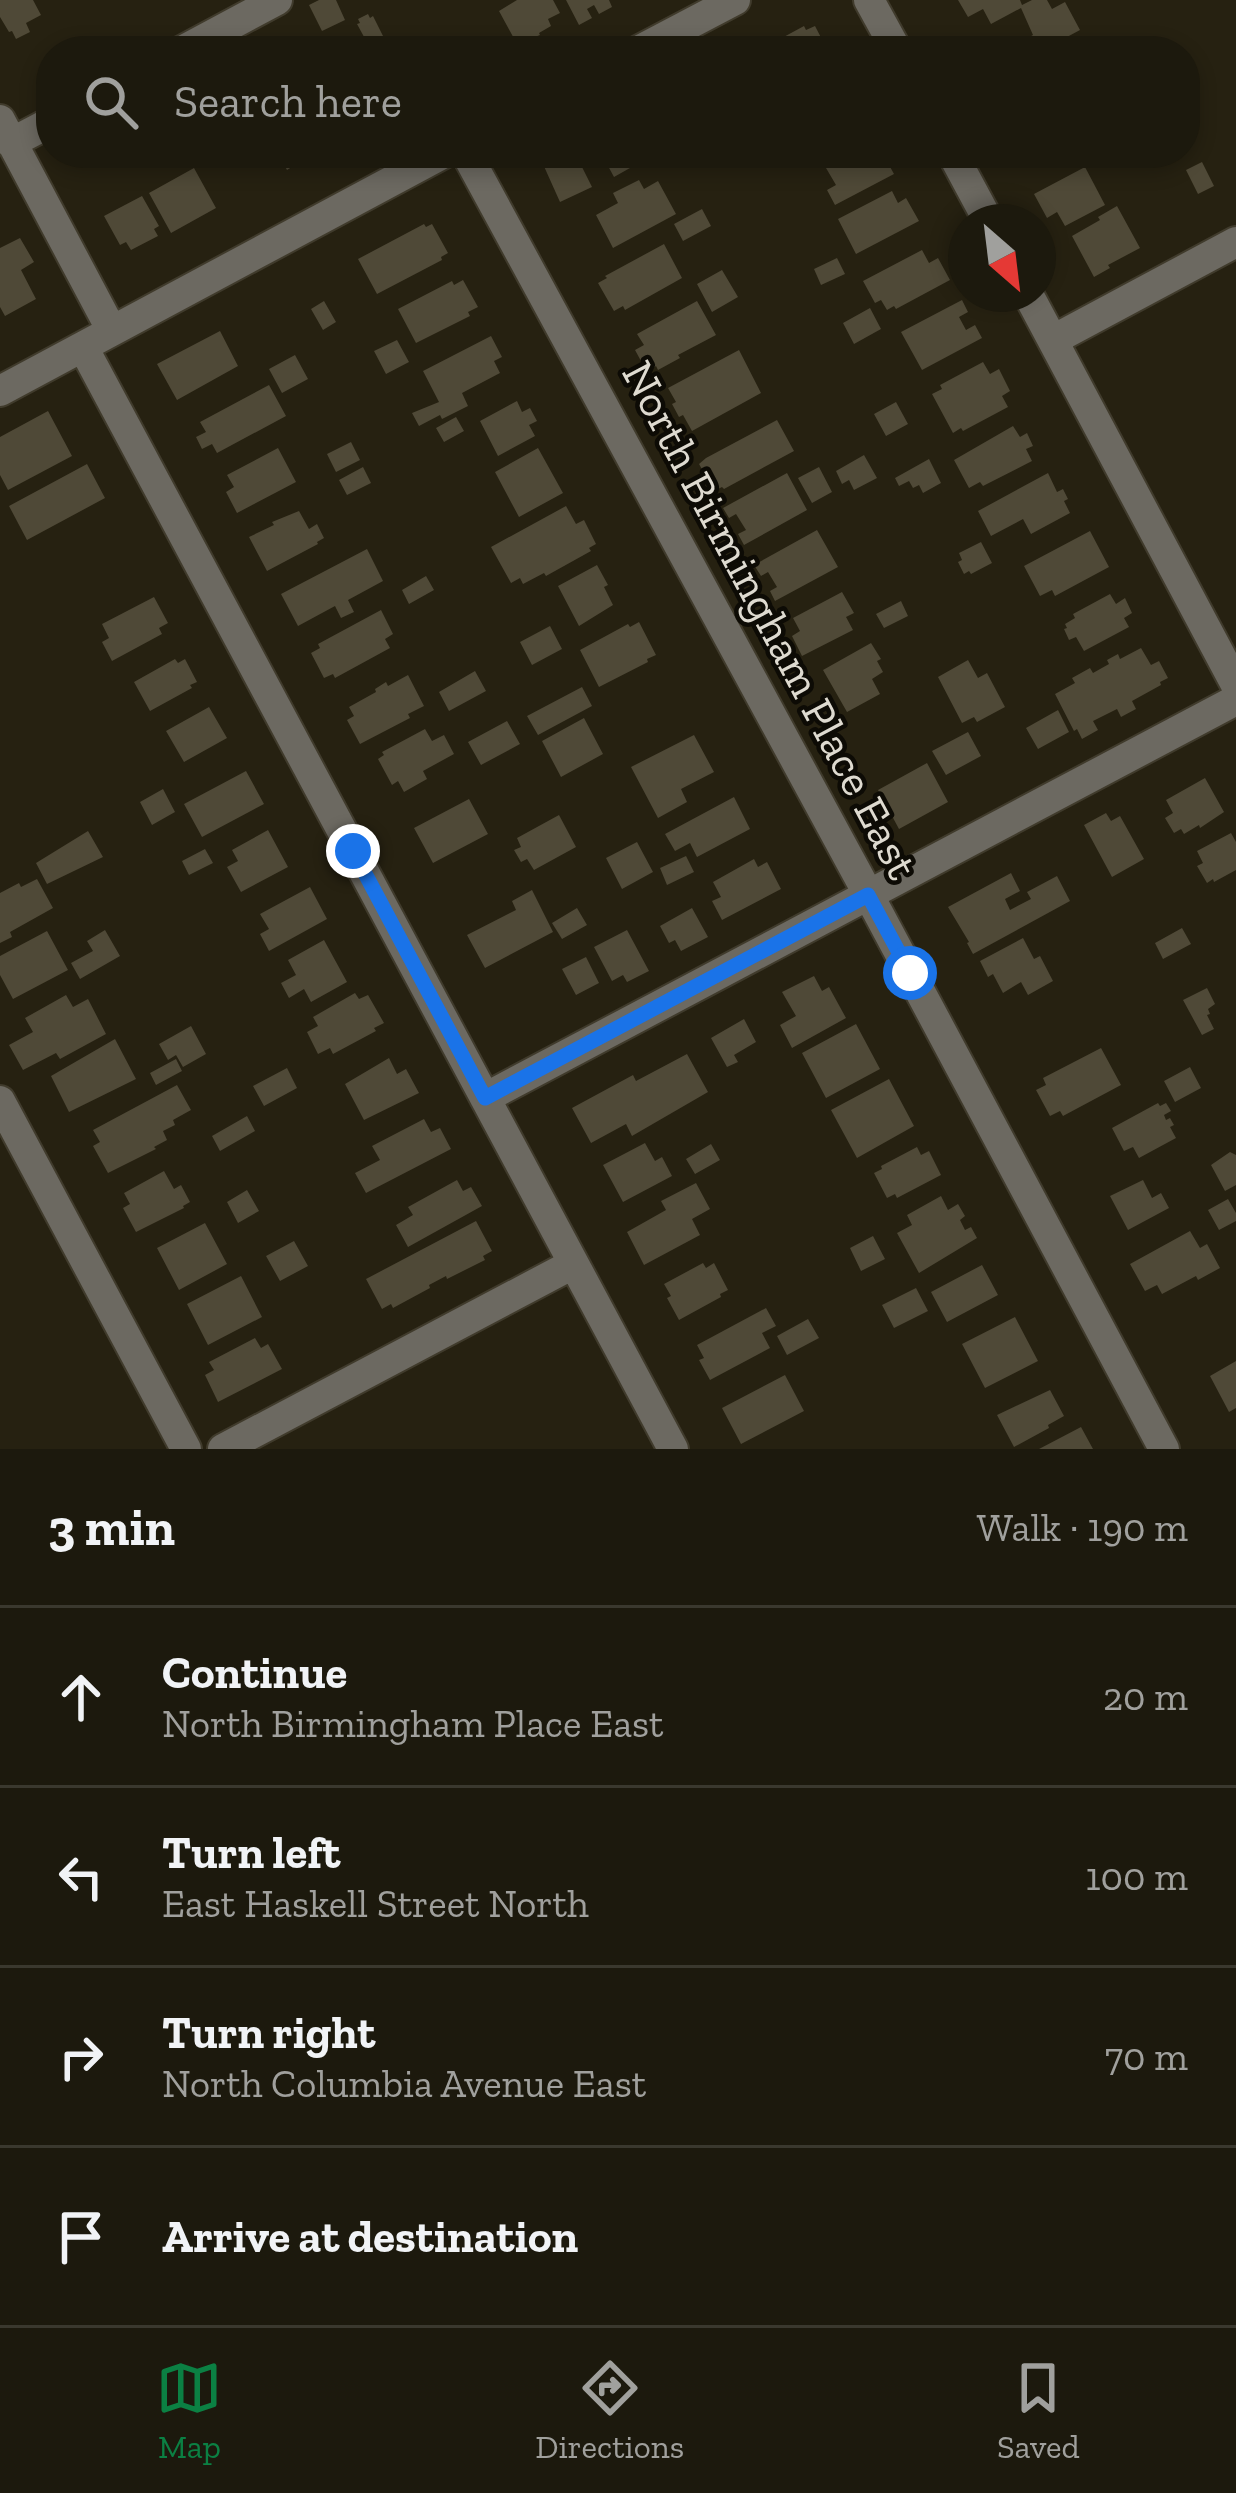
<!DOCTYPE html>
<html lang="en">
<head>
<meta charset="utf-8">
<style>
	:root { --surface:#1c190d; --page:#29261b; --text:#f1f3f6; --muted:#a0a09d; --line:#3a382e; --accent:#0b8043 }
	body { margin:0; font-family:"Zilla Slab",serif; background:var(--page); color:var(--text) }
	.compass { position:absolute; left:948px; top:204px; width:108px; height:108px; border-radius:50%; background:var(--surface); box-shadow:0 6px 18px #0003; rotate:152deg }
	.stop { position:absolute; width:36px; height:36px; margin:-27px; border:9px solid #1a73e8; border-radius:50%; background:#fff }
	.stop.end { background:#1a73e8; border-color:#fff; box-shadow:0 3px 12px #0008 }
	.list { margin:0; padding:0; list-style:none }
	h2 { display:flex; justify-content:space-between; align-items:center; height:156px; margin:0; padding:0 48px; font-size:51px }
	h2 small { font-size:39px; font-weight:400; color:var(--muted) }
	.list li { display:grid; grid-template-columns:78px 1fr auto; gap:36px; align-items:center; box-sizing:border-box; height:180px; padding:0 48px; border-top:3px solid var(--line) }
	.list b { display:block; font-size:45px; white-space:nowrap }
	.list p { margin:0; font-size:39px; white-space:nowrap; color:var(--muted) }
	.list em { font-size:39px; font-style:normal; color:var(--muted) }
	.icon { flex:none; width:66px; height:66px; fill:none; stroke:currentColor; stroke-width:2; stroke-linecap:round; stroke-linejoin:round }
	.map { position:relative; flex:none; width:1236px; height:1449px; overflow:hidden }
	.search { position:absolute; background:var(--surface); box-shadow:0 6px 18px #0003; left:36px; right:36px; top:36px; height:132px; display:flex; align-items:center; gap:30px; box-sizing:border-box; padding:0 42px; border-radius:48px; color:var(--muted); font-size:45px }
	.sheet { height:876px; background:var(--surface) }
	nav { display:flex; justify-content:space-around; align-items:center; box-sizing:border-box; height:168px; border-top:3px solid var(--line); background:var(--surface); font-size:33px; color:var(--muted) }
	nav a { display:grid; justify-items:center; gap:6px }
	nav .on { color:var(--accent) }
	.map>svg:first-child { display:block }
	.building { fill:#4f4937 }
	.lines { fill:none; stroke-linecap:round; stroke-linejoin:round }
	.minor-casing { stroke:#403b2c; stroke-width:34 }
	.minor { stroke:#6c6961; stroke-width:30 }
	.route { stroke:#1a73e8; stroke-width:15 }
	.labels { text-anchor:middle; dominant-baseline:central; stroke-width:9; stroke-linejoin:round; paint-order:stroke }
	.street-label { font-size:45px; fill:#dedad0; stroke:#0d0b05 }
</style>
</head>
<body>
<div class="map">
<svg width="1236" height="1449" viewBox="0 0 1236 1449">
	<rect width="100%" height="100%" fill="#262111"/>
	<path class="building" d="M0,0H33L41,15L26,23L30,32L16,39L12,31L9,32L0,17Z
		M319,0H336L345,20L322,31L309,5Z
		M517,0H553L560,13L548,19L551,26L539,33L540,35L517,44L499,11Z
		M566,0H609L612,7L599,14L594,5L587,9L592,18L579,25Z
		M958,0H1020L1022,5L1032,0H1047L1052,9L1065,2L1080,30L1041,51H1014L1011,47L1033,35L1021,8L991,24L983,9L968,17Z
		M368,14L370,18L373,16L384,38L369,46L357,24L360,23L358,19Z
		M804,26L806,30L815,26L828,51H758Z
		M278,153H319L321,156L312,161L309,156L287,170Z
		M538,153H575L592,187L560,202Z
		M601,153H643L646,159L614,177Z
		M850,153L851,156L870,153L874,159L883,154L894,174L835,205L827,190L836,185L826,168Z
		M1202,162L1214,186L1198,194L1186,170Z
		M1085,167L1105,205L1065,226L1057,212L1047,218L1034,194Z
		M194,168L216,208L171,233L149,193Z
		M639,180L644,189L658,181L676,214L613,248L596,215L618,203L613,193Z
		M892,191L898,203L906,198L919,221L856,254L838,219Z
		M142,196L159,226L154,229L158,236L131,250L126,242L120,245L104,216Z
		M1117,206L1140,248L1108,265L1110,268L1094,277L1072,236L1100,220L1098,217Z
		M702,209L711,226L683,241L674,224Z
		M424,224L426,227L432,224L448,253L441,257L442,260L377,294L358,259Z
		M20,238L34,262L21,270L36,299L5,316L0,307V248Z
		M664,244L682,278L625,310L623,306L614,311L598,283L607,278L605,276Z
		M922,250L929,263L938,258L950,280L896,309L894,306L887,310L881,300L875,303L863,281Z
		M837,258L845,274L821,285L814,269Z
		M722,270L738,297L712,312L697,284Z
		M463,280L478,307L468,312L470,316L416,343L398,309L452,281L454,285Z
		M962,300L968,312L959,317L966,330L975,325L982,338L922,370L901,332Z
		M324,301L336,322L323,330L311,309Z
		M697,301L716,335L678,355L680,358L658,370L656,366L647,372L635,350L644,345L637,334Z
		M870,308L881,329L854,344L843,323Z
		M220,331L238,366L177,400L157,364Z
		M491,336L502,357L494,361L500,373L462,393L468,406L442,419L440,415L419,426L412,413L439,402L423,371Z
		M397,340L409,362L386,374L374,351Z
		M739,350L761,393L692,431L683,415L679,417L672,404L676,402L668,388Z
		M295,355L308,379L282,393L269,369Z
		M983,362L990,374L999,369L1010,391L1002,396L1008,407L963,431L961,428L953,433L932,394L942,389L940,385Z
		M269,385L286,416L217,453L212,444L202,449L196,437L206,432L200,422Z
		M517,401L522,412L530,408L537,421L529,425L535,436L498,456L480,421Z
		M896,402L908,424L886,436L874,414Z
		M48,411L72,456L8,490L0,475V437Z
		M456,417L464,431L444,442L436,428Z
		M777,420L794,451L724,489L722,487L714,491L699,464L706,458Z
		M1013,426L1020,437L1027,433L1033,446L1026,449L1032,461L983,486L980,482L969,488L954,460Z
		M351,442L360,460L336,472L327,454Z
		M278,448L296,482L237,513L226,492L234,487L227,475Z
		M538,448L563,493L519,517L495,472Z
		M864,455L877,478L854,490L849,480L842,484L836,471Z
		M929,459L941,483L923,493L919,485L913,488L909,481L899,486L895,478Z
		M87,464L105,498L27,540L9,506Z
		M363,467L371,483L347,495L339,480Z
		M819,467L832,492L812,503L798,478Z
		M787,473L807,510L744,545L738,534L746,530L736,514L729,518L723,508Z
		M1048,473L1057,492L1063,489L1068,499L1064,501L1070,513L1031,534L1023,519L991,536L978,511Z
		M566,506L576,524L584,520L596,544L589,548L591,551L546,576L544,573L523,584L520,578L511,583L491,547Z
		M299,511L309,529L317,524L324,538L317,542L318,544L267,571L249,537L274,525L272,522Z
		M817,530L838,567L775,601L770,591L777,587L768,572L761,576L754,565Z
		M1090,531L1109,567L1055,596L1052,590L1040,596L1024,566Z
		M981,542L992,563L971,574L969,571L964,574L958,562L962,560L959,553Z
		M367,549L383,581L348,600L354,612L341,618L335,606L298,626L281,594Z
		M597,565L608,585L604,587L613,605L579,626L558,586Z
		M426,576L434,590L409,604L402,590Z
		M842,592L854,613L846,617L853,630L802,656L792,636L800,631L793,618Z
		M1110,594L1116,604L1125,598L1132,613L1124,618L1129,627L1084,651L1076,637L1069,640L1064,629L1067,628L1065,624L1075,618L1073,614Z
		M154,597L168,623L159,628L162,634L112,661L102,642L109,638L102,624Z
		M901,601L908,616L884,628L876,614Z
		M381,610L393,634L385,639L390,648L335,678L333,674L324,678L311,653L320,648L318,644Z
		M639,622L656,655L647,659L648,662L599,687L580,650L628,624L630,627Z
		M550,626L562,649L532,665L520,642Z
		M871,643L881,659L877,661L883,672L872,679L880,694L847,712L823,670Z
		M1141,648L1151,665L1159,661L1168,678L1160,682L1161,685L1132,701L1136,709L1121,717L1117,709L1093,721L1098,730L1082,739L1077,729L1074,731L1055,694L1075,683L1072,678L1090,668L1093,673L1109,664L1107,660L1118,654L1120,659Z
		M175,659L178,663L185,659L197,682L190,685L192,688L150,711L134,682Z
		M968,660L978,678L987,673L1005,707L977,722L974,717L962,723L938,677Z
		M475,671L486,691L449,711L439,692Z
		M408,675L424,706L408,714L410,718L360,744L347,720L354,716L349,707L376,692L375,689L386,682L388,686Z
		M582,687L592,706L538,735L527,716Z
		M209,707L227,738L184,762L166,731Z
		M1058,710L1069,732L1038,749L1026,728Z
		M584,718L603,754L561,777L542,741Z
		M507,721L520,744L481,765L468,742Z
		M425,729L432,741L444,735L454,754L423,771L427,779L404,792L398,781L392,785L378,759L384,755L382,752Z
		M968,732L981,756L946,775L932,751Z
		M694,735L714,772L681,789L687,802L658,818L631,767Z
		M927,763L948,802L899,829L878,790Z
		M246,771L264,804L202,837L184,804Z
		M1205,778L1224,812L1200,828L1199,825L1184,834L1181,829L1174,833L1165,818L1173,813L1166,800Z
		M163,789L175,812L152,825L140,802Z
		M734,797L750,829L697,857L690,843L675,851L665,834Z
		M469,799L488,834L433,863L414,828Z
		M1106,813L1111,821L1120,816L1144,859L1112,877L1084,825Z
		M559,815L576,847L534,870L527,859L521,862L514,850L521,847L517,838Z
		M268,830L288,867L241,892L227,867L238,861L232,850Z
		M88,831L103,857L47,884L36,863Z
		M1231,833L1236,842V870L1214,882L1213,879L1207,883L1197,866L1203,863L1197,851Z
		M637,842L653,872L622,889L606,858Z
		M205,849L213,863L189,875L182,861Z
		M686,856L694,872L667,885L660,868Z
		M754,859L758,867L767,862L781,889L722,920L712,901L721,897L713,882Z
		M1011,873L1020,891L1005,899L1010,910L1031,899L1027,892L1057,876L1070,901L973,954L967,943L969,942L948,907Z
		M37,879L53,908L10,932L12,937L0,943V893L19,883L21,887Z
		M310,887L327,919L269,951L260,934L269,929L260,914Z
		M532,890L553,932L485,968L467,935L516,910L512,901Z
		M577,908L587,925L562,939L552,923Z
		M692,908L708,937L681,951L675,940L669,943L660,926Z
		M1182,928L1191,944L1163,959L1155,943Z
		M105,930L120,956L80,979L71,963L93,951L87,941Z
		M627,930L649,971L627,982L623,975L612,981L594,947Z
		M47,931L68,970L13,999L0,975V956Z
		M1023,938L1034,959L1040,956L1053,981L1028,995L1021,982L1003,993L993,974L988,977L980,961Z
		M324,940L347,982L311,1002L304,989L289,998L281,983L296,975L288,960Z
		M586,957L599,983L576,995L562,969Z
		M814,976L822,991L829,987L846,1018L792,1048L780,1025L796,1016L782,992Z
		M1207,988L1215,1004L1208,1009L1210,1014L1207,1015L1214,1029L1202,1035L1183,1000Z
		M355,993L359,999L368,995L384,1023L374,1028L376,1031L333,1054L330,1048L318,1054L307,1032L318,1026L313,1017Z
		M66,995L73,1007L88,999L106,1034L60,1059L56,1053L23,1070L9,1045L33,1032L25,1018Z
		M744,1019L756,1042L734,1055L738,1062L727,1067L711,1038Z
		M856,1024L880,1069L826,1098L802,1053Z
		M191,1026L206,1054L183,1067L176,1055L168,1060L159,1044Z
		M115,1039L136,1079L69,1112L51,1076Z
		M1101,1048L1121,1085L1063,1116L1060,1111L1050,1116L1036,1090L1046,1085L1043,1078Z
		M687,1054L708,1092L632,1136L626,1124L591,1143L572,1108L633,1075L636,1081Z
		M389,1058L397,1074L406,1069L419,1093L364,1120L345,1084Z
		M176,1059L182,1071L156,1085L150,1073Z
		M1190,1067L1201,1088L1175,1102L1164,1081Z
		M287,1068L297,1088L264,1106L253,1086Z
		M889,1079L914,1126L857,1158L831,1110Z
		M177,1085L191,1110L173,1120L175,1125L163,1131L167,1140L154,1147L156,1149L108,1173L93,1146L100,1142L93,1130Z
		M1158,1103L1160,1106L1166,1103L1171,1111L1164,1115L1166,1120L1170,1118L1174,1125L1170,1127L1176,1138L1139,1158L1133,1147L1124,1151L1112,1128Z
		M247,1116L255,1131L220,1151L212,1136Z
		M424,1119L431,1132L440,1128L451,1149L366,1193L355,1173L380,1160L372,1146Z
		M645,1143L655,1161L662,1157L672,1176L623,1202L603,1165Z
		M711,1144L720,1160L695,1174L686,1159Z
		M917,1147L921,1155L929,1151L941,1175L897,1198L895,1194L887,1198L874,1173L882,1169L881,1166Z
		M1230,1152L1236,1155V1185L1225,1191L1211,1165Z
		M164,1171L174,1189L181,1185L190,1202L183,1206L184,1208L136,1232L123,1208L130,1204L124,1193Z
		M457,1180L463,1191L471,1187L482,1206L408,1247L396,1225L413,1215L408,1207Z
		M1143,1180L1152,1198L1161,1193L1169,1208L1128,1230L1110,1196Z
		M696,1183L710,1209L692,1219L700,1235L644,1265L627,1232L666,1210L661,1201Z
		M247,1190L259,1211L238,1223L227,1202Z
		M941,1196L948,1210L958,1204L965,1216L960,1220L965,1230L971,1227L977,1238L919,1273L897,1233L912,1225L907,1215Z
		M1228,1199L1236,1213V1221L1219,1230L1208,1210Z
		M476,1221L492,1251L483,1256L485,1260L447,1279L446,1276L429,1285L430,1288L393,1308L391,1304L382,1309L366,1279Z
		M205,1223L227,1264L179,1290L157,1248Z
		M1190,1231L1200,1248L1207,1244L1220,1268L1198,1280L1196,1276L1162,1294L1157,1285L1145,1291L1130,1264Z
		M873,1236L885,1259L861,1271L850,1248Z
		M294,1241L308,1266L280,1281L266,1256Z
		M703,1263L706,1268L714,1263L728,1290L720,1294L721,1297L679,1320L667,1298L671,1296L664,1284Z
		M982,1265L998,1295L947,1322L931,1292Z
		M241,1276L262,1317L208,1345L187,1304Z
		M916,1288L928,1311L894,1328L882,1305Z
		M766,1308L776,1326L762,1333L770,1348L710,1380L699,1360L704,1358L697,1345Z
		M1015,1317L1038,1361L985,1388L962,1344Z
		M808,1319L819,1338L787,1355L777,1336Z
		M255,1338L261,1348L268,1344L282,1369L218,1402L205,1375L214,1370L209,1362Z
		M1236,1361V1408L1229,1412L1210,1376Z
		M785,1375L804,1411L741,1444L722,1408Z
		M1050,1390L1064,1416L1048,1425L1049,1428L1014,1447L997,1415Z
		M1081,1427L1093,1449H1039Z"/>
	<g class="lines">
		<g class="minor-casing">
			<path id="minor" d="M869,0L897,51
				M182,51L277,0
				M638,51L735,0
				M0,120L112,331
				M11,143L51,122
				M466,153L859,877L1164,1449
				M952,153L989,222
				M1028,294L1236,685
				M1053,340L1236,242
				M83,347L673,1449
				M0,391L444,153
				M485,1098L1236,700
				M0,1101L186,1449
				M223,1449L573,1264"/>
		</g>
		<use href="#minor" class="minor"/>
	</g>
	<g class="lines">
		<path class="route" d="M353,851L485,1098L868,895L910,973"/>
	</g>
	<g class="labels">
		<g class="street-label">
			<text transform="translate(770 620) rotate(62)">North Birmingham Place East</text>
		</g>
	</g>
</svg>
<svg class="compass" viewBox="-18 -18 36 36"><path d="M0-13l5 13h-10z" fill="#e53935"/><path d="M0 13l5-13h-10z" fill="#a0a09d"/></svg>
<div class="stop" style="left:910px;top:973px"></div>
<div class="stop end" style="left:353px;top:851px"></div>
<div class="search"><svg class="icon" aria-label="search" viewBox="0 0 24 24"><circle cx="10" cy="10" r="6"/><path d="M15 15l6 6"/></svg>Search here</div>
</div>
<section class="sheet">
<h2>3 min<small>Walk · 190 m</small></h2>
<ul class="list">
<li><svg class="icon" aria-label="ahead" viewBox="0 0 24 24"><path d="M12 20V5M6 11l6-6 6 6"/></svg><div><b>Continue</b><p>North Birmingham Place East</p></div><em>20 m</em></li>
<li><svg class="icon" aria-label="left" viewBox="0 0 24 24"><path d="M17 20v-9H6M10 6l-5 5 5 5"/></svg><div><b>Turn left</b><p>East Haskell Street North</p></div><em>100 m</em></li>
<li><svg class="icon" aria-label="right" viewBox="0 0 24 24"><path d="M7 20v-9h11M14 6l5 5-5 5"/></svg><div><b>Turn right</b><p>North Columbia Avenue East</p></div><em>70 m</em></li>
<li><svg class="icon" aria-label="arrive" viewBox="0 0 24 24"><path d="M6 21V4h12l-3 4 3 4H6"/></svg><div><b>Arrive at destination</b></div></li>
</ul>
</section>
<nav>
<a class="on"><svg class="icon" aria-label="map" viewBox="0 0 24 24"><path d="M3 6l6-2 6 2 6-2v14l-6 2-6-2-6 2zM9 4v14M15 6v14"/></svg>Map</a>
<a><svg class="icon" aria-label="directions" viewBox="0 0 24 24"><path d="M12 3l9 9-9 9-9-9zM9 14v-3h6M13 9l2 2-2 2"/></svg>Directions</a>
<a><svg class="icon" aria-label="saved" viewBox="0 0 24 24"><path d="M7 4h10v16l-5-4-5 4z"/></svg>Saved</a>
</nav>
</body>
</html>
